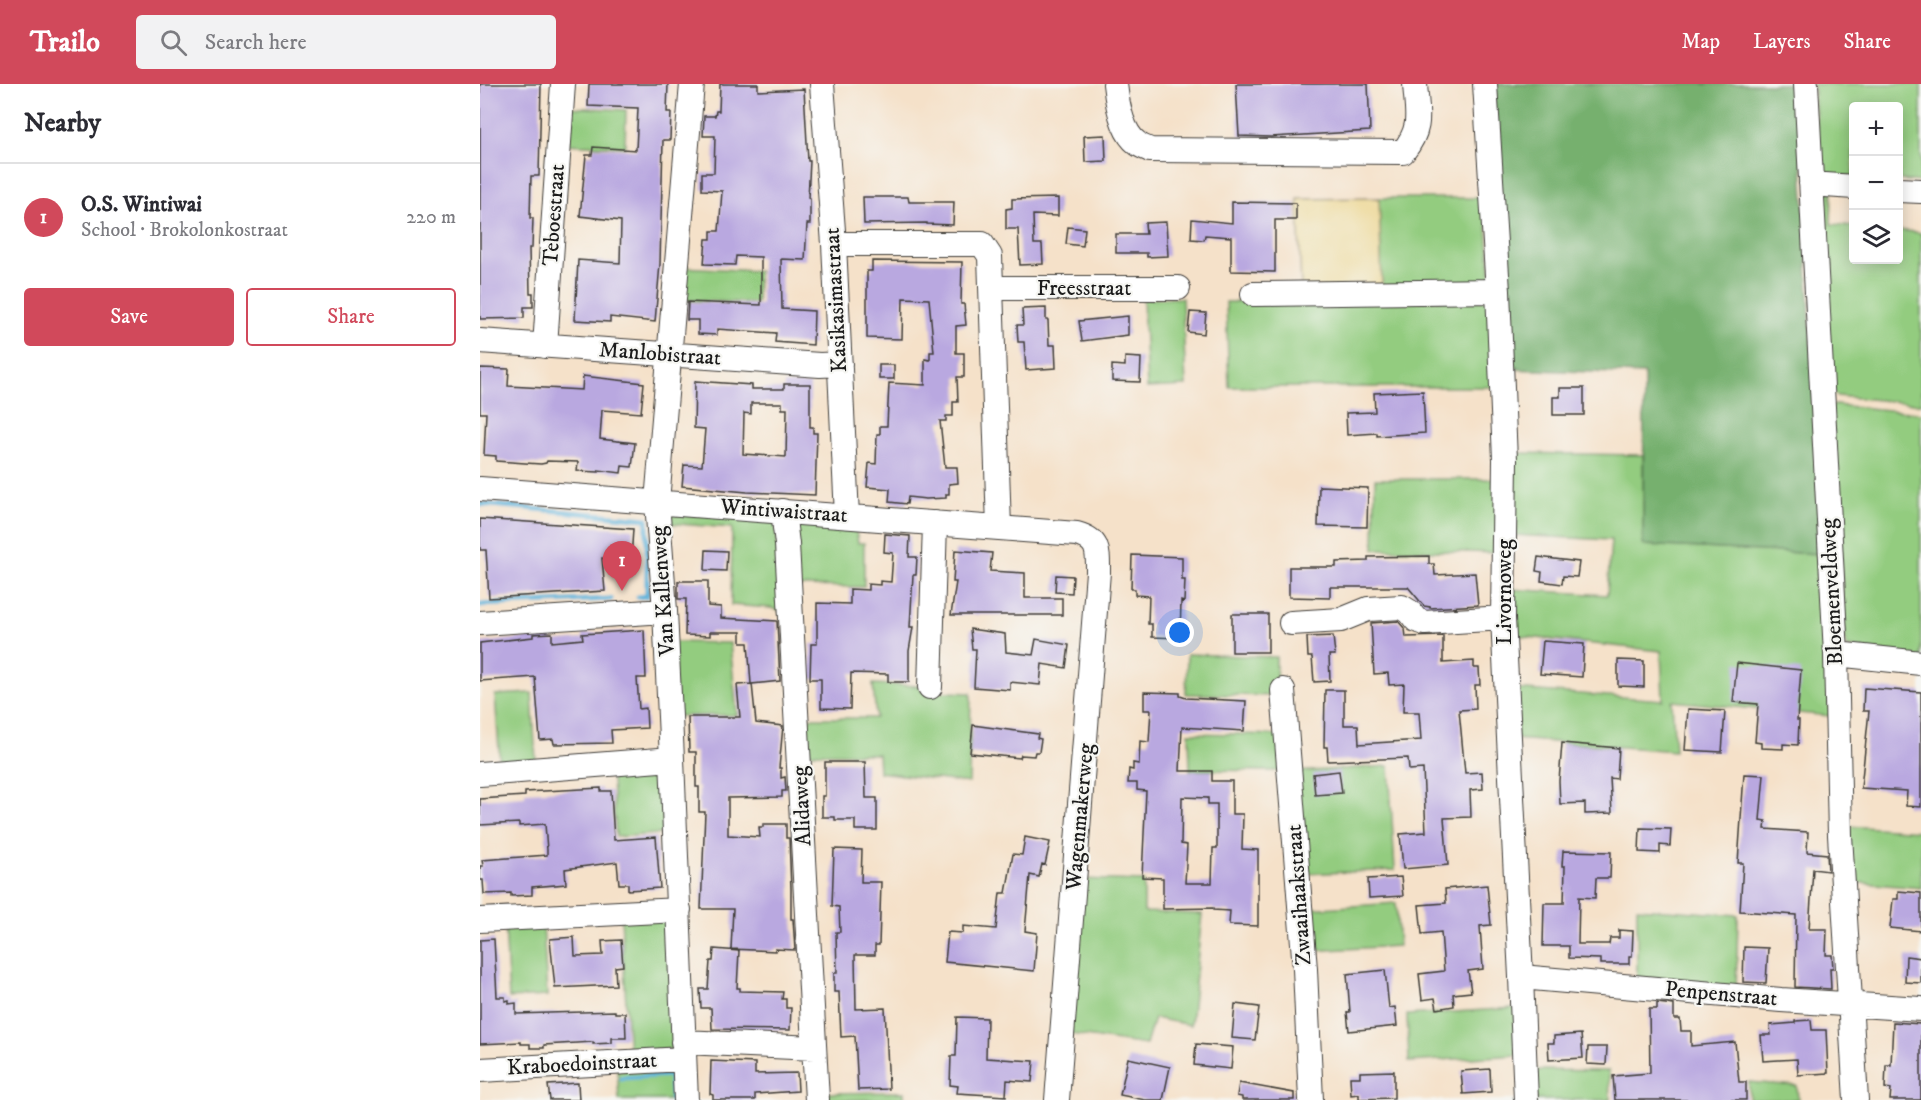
<!DOCTYPE html>
<html lang="en">
<head>
<meta charset="utf-8">
<style>
	:root { --surface:#fff; --page:#f2f2f3; --text:#2b2b33; --muted:#7c7c81; --line:#e1e1e2; --accent:#d1495b }
	body { margin:0; font-family:"IM FELL DW Pica",serif; background:var(--page); color:var(--text) }
	.controls { position:absolute; right:18px; top:18px; display:grid; overflow:hidden; border-radius:6px; box-shadow:0 3px 15px #0003 }
	.controls button { width:54px; height:54px; display:grid; place-items:center; padding:0; border:0; border-bottom:2px solid var(--line); background:var(--surface); color:var(--text); font:30px sans-serif }
	.you { position:absolute; left:700px; top:549px; width:21px; height:21px; margin:-15px; border:4px solid #fff; border-radius:50%; background:#1a73e8; box-shadow:0 0 0 9px #1a73e833 }
	.badge { display:grid; place-items:center; width:39px; height:39px; border-radius:50%; background:var(--accent); color:#fff; font-size:20px; font-weight:700 }
	.pin { position:absolute; translate:-50% -50px; filter:drop-shadow(0 2px 3px #0008) }
	.pin::after { content:''; position:absolute; top:32px; width:21px; height:18px; background:inherit; clip-path:polygon(0 0,100% 0,50% 100%) }
	.list { margin:0; padding:0; list-style:none }
	h2 { display:flex; justify-content:space-between; align-items:center; height:78px; margin:0; padding:0 24px; font-size:26px }
	h2 small { font-size:20px; font-weight:400; color:var(--muted) }
	.list li { display:grid; grid-template-columns:39px 1fr auto; gap:18px; align-items:center; box-sizing:border-box; height:108px; padding:0 24px; border-top:2px solid var(--line) }
	.list b { display:block; font-size:22px; white-space:nowrap }
	.list p { margin:0; font-size:20px; white-space:nowrap; color:var(--muted) }
	.list em { font-size:20px; font-style:normal; color:var(--muted) }
	.actions { display:flex; gap:12px; padding:18px 24px }
	.actions a { flex:1; padding:14px 0; border:2px solid var(--accent); border-radius:6px; text-align:center; font-size:21px; color:var(--accent) }
	.actions .main { background:var(--accent); color:#fff }
	.icon { flex:none; width:33px; height:33px; fill:none; stroke:currentColor; stroke-width:2; stroke-linecap:round; stroke-linejoin:round }
	.map { position:relative; flex:none; width:1441px; height:1016px; overflow:hidden }
	header { display:flex; align-items:center; gap:36px; box-sizing:border-box; height:84px; padding:0 30px; background:var(--accent); color:#fff }
	header strong { font-size:28px }
	nav { display:flex; gap:33px; margin-inline-start:auto; font-size:21px }
	.search { width:420px; height:54px; background:var(--page); display:flex; align-items:center; gap:15px; box-sizing:border-box; padding:0 21px; border-radius:6px; color:var(--muted); font-size:22px }
	main { display:flex }
	aside { flex:1; background:var(--surface) }
	.map>svg:first-child { display:block }
	.green { fill:#93cc7f; stroke:#58744e; stroke-width:1.5 }
	.forest { fill:#76b06e; stroke:#496645; stroke-width:1.5 }
	.sand { fill:#eeda9e; stroke:#857b5d; stroke-width:1.5 }
	.lines { fill:none; stroke-linecap:round; stroke-linejoin:round }
	.stream { stroke:#5db2da; stroke-width:5 }
	.building { fill:#b9a8e0; fill-rule:evenodd }
	.minor-casing { stroke:#3d3a36; stroke-width:26 }
	.minor { stroke:#fff; stroke-width:24 }
	.labels { text-anchor:middle; dominant-baseline:central; stroke-width:4.5; stroke-linejoin:round; paint-order:stroke }
	.street-label { font-size:22px; fill:#1c1c1c; stroke:#f6f6f2 }
</style>
</head>
<body>
<header>
<strong>Trailo</strong>
<div class="search"><svg class="icon" aria-label="search" viewBox="0 0 24 24"><circle cx="10" cy="10" r="6"/><path d="M15 15l6 6"/></svg>Search here</div>
<nav><a>Map</a><a>Layers</a><a>Share</a></nav>
</header>
<main>
<aside>
<h2>Nearby<small></small></h2>
<ul class="list">
<li><span class="badge">1</span><div><b>O.S. Wintiwai</b><p>School · Brokolonkostraat</p></div><em>220 m</em></li>
</ul>
<div class="actions"><a class="main">Save</a><a>Share</a></div>
</aside>
<div class="map">
<svg width="1441" height="1016" viewBox="0 0 1441 1016">
	<rect width="100%" height="100%" fill="#f6f6f2"/>
	<filter id="ink" filterUnits="userSpaceOnUse"><feTurbulence type="fractalNoise" baseFrequency=".0167" numOctaves="2"/><feDisplacementMap in="SourceGraphic" scale="12" xChannelSelector="R" yChannelSelector="G"/><feConvolveMatrix kernelMatrix="1 2 1 2 8 2 1 2 1" color-interpolation-filters="sRGB"/></filter>
	<filter id="wash" filterUnits="userSpaceOnUse"><feTurbulence type="fractalNoise" baseFrequency=".008" numOctaves="4" result="noise"/><feDisplacementMap in="SourceGraphic" scale="24" xChannelSelector="R" yChannelSelector="G"/><feGaussianBlur stdDeviation="1.35" result="paint"/><feColorMatrix in="noise" values="0 0 0 0 0 0 0 0 0 0 0 0 0 0 0 0 0 1.4 0 .05"/><feComposite in="paint" operator="in"/></filter>
	<g filter="url(#wash)">
		<rect width="100%" height="100%" fill="#f5e1c9"/>
		<path class="green" d="M1333,0H1441V98L1419,96L1418,22H1374L1373,93L1341,90Z
			M85,23L146,26L145,63L83,60Z
			M1339,104L1352,105L1351,140L1373,142L1374,176H1418L1419,146L1441,149V320L1357,312L1351,307Z
			M899,114H1005L1011,197L902,203Z
			M202,183L278,187L277,219L200,216Z
			M702,214L706,302L667,304L663,215Z
			M1004,216L1009,218L1015,303H749L746,218Z
			M1355,321L1441,329V574L1366,563L1351,322Z
			M1031,369L1163,371V461L1342,470L1350,632L1192,617L1195,667L1034,655L1032,605L1183,616L1181,567L1029,551V505L1127,511L1131,456L1031,451Z
			M895,395H1018V469L894,465Z
			M188,430L295,433L303,528L291,524L251,521L252,444L185,439Z
			M371,437L376,447L378,459H384V503L313,502L311,438Z
			M191,558L250,559L257,631L196,632Z
			M707,570L796,573L797,612L706,610Z
			M393,600L440,602L441,607L491,609L489,699L399,688L398,670L324,669L321,634H396Z
			M52,609L56,678L20,680L15,611Z
			M709,649L801,651L804,687L710,686Z
			M181,682L191,749L136,753L131,683Z
			M909,682L915,786L823,790L815,688Z
			M1367,742L1441,747V804L1371,798Z
			M598,795L664,797V828L722,830L711,941L674,934L666,961L585,949Z
			M916,819L919,862L830,867L827,825Z
			M1157,824L1258,831L1256,908L1157,898Z
			M141,833H187L197,964L149,972Z
			M63,839L67,912L29,914L25,841Z
			M1036,924L1037,971L929,978L927,931Z
			M194,984L201,1016H139L137,985Z
			M1051,986L1129,987L1130,1016H1053Z
			M1269,998L1317,1002L1318,1016H1269Z
			M424,1008V1016H345V1009Z"/>
		<path class="forest" d="M1013,0H1318L1342,470L1163,461L1164,290L1028,285Z"/>
		<path class="sand" d="M899,114L902,203L821,204L818,115Z"/>
		<g class="lines">
			<path class="stream" d="M0,420L167,435V512L158,513
				M0,521L131,515
				M141,994L190,991L192,1016"/>
		</g>
		<g id="blocks">
			<path class="building" d="M0,0H61L59,92H51L50,134H53L52,164H49L50,209H53V223H44V234L0,235Z
				M109,0H188L187,28H191L190,56H183L180,180L175,238L130,233V238L95,236L98,176L140,179L141,137L100,132L106,71H112L113,63L156,66L158,24L108,22Z
				M240,0H278V7L324,5L328,77H330L328,114L330,115V140H327L325,176L301,175L302,225L334,227L333,261L295,258L296,249L237,245V251L218,250V236H207L208,218L281,221V173L256,172L255,181L224,180L226,155H231V147H239L242,107L222,106V89H234L235,52H223L224,32H235L236,27H239Z
				M756,0H888L890,47L791,53L759,52Z
				M625,51L626,77L605,78L604,52Z
				M383,113H428L429,118H474L473,141L447,140V139L384,140Z
				M578,114V132L553,131L554,160H562L563,180L540,181L538,145H526V125L532,124V115Z
				M752,118L816,119V136H795V188L751,187V153L725,151L724,156L711,155L712,135L752,139Z
				M686,138L688,172L667,173V169H636V150H666L665,139Z
				M588,143L605,145L603,162L586,160Z
				M392,177L482,178L481,220H484L486,241L476,242V269H484V293H477L478,318H473V332H466V337H460L465,383H477L478,399L469,400V410H466V414L446,415L428,413L427,420L409,418L410,405L387,403L389,379L396,380L397,350H400V342H407L409,299L445,301V275L450,276V268H454L449,215L423,214L422,255L387,254V187H392Z
				M566,224V236H568L569,261H575L576,284L546,286L544,258H538L537,241H543L542,225Z
				M710,228L726,229L724,250L708,248Z
				M648,232V251L602,257L599,237Z
				M645,273L661,274L660,298L632,297V281L645,282Z
				M399,281H414V295H399Z
				M0,284L29,285L28,302L102,306L103,292L164,299L161,329L122,326L120,355L155,359L152,383L142,382L141,389L119,386V388L97,387L98,378L67,377L66,379L61,380L45,379L16,377V372L4,371L6,329H0Z
				M215,297L272,301V305H304V300H330V343H333V349H337L335,411L267,408L202,402L204,381L222,382L225,345L214,344ZM271,319H302V325H307L306,373L263,370L264,329L271,330Z
				M1080,304H1104V331H1073V313H1080Z
				M943,307L945,349L897,352V349L867,351L866,329L895,328L894,309Z
				M839,402L888,404L887,443L838,442Z
				M0,435L153,445L151,476L122,474L125,507L9,514L6,466H0Z
				M405,450L430,452L429,473H437L436,491H433L430,543H433L429,567V598H408V590L371,589L370,625L341,624V595H330L331,560H337V519L370,520V505L388,506V500L400,501V497L411,498L413,469L404,468Z
				M226,466L247,467L246,487L225,486Z
				M475,466L512,469L510,487L545,489V514H582V531H471L476,498H473Z
				M652,471L702,473V496H705L704,518L701,517L700,554L672,553V540H668L669,512L655,511V505H651Z
				M949,472V480H954L955,491L995,489L998,521L950,524V523L944,522L928,503H850V514L809,513V483H856V478L888,477V473Z
				M1058,473L1099,478L1097,493L1083,492L1082,500L1061,497L1062,488L1056,487Z
				M576,491L593,492L592,509L575,508Z
				M198,497H228V522L241,523V534L297,537L300,597L272,600L276,639L303,642L299,684H301V694L305,693L306,707H302V713L248,714V751L280,753L279,743H283V740H306V754H309L311,805V835H313L315,866L295,865V867L251,865L253,825H221L225,728H219V703H216V668H209L208,633H260L257,601L271,600L268,559H261V548H230V552L205,551L206,515H198Z
				M752,530H788V568H752Z
				M918,537L925,545L926,553L963,552V579L994,577V584H999L1000,601H995L996,625L979,626L985,689L1002,688L1003,705L990,706L991,733L964,734L968,781L923,785L920,750L946,748L943,685L929,686L928,674L848,677L847,663H844L845,606H864V641H878L879,660L941,656L939,628H923L924,600L909,601L908,589L894,590L891,539Z
				M490,545L525,550L526,568L553,571L556,555L589,561L586,584L562,580L560,601L530,598V606L494,603L496,565H492Z
				M164,546L166,594H157L159,625L166,624L167,644L131,646L132,659L74,660L73,655L60,656L55,593L0,597V559L53,553V550L72,549V558L103,555L102,550Z
				M853,552L855,571H849L850,597L834,598L832,573H828L827,553Z
				M1063,557L1104,560L1102,593L1060,590Z
				M1138,576L1164,577V603L1138,602Z
				M1257,579L1321,586L1317,636H1319L1318,661L1303,660V665L1281,664V659L1275,658L1278,620L1253,618Z
				M1384,604L1441,608V723L1426,722L1427,707L1381,704L1389,627H1383Z
				M664,608L700,609V612L706,614L766,617L764,647L702,643L700,687H732V697H752V730H763L762,765L778,766V842L749,841L750,827L733,826V824L683,825V794L662,793L666,707L657,706V699H648L649,685L653,686V679L659,680L660,657L669,658L671,626H664ZM702,713L728,714V720H737V764H733L732,799H705L707,761L701,760Z
				M1208,625L1245,627L1242,668L1205,666Z
				M493,641L558,650L557,654L561,655L559,668H555L554,672L541,671L540,674L490,669Z
				M1082,659L1139,664L1137,695L1130,694L1132,729L1105,730V719L1080,720L1079,697Z
				M345,678H385L386,714H397V746H375V736H355V733H342V712H345Z
				M859,687L862,709L835,711L833,690Z
				M1264,690L1284,691L1280,736L1286,737L1285,745L1328,748L1327,768L1347,770L1348,787L1333,785L1329,845H1347L1346,871H1352L1353,884H1350L1351,905L1315,903L1316,831L1260,827L1263,779H1258Z
				M121,704V707H131L134,756L176,753L180,804L148,806V800H139L137,778L85,785L86,800L52,803V811L31,812V809L4,810L3,796H0V782H3L2,776L67,771V766L65,740L39,742V739L0,741V715L45,712V708Z
				M1160,744L1191,745L1190,762L1180,761V769L1159,768Z
				M545,753L570,758L565,781L562,780L559,793L550,791L545,847L557,849L554,887L465,878L468,848L483,849V842L516,845L520,809H526L533,770L542,771Z
				M354,765L382,766L381,798H401L399,861H395V871H375L376,925L405,924L409,1005L378,1006L375,952L361,953L359,908H354V889H357L356,848H360L359,823L352,822Z
				M1083,767L1131,768L1130,794H1116L1115,814L1099,813L1098,860H1129L1130,854H1139V846L1153,847L1152,872H1149V880H1120V875L1089,874V862H1063L1064,819H1084L1085,782H1082Z
				M921,793L923,812L889,814L888,795Z
				M1007,801L1011,841L1000,842L1003,885L988,887L991,908L973,910L974,922L957,925L955,914L942,916L939,890L964,887L961,848L942,850L939,821L966,819L965,805Z
				M1418,807L1441,809V847L1410,844L1413,815H1418Z
				M94,853L95,872L123,871L122,857L141,856L143,882L135,883L136,901L75,904L70,855Z
				M14,855L17,913H25V917L29,916V920L36,919V930L135,927V929H145L146,954H132V959L113,960V958L64,961V964H50V960H41V958L0,960V856Z
				M1264,863L1288,864L1286,899L1263,898Z
				M234,865L259,867L257,904H260V907L303,908L302,915H306V924H311L310,946L232,945L231,924H221L220,905H228L230,877H233Z
				M1426,872L1441,874V899L1425,898Z
				M905,886L909,924L915,923L917,942L869,947L867,928H870L867,890Z
				M1177,919L1194,921V935H1200L1201,947H1211V962L1255,958L1259,998H1266V1016H1135L1133,992L1170,989L1169,925H1177Z
				M755,920L779,923L775,956L752,954Z
				M477,933L507,934L506,974L554,977L552,998L527,996L526,1012L477,1009L478,1002L470,1001L471,972H476Z
				M1331,936L1332,946H1346L1348,989L1318,991L1317,975L1283,977L1281,951H1291L1290,941L1315,939V937Z
				M1413,938L1441,940V1016H1410L1411,1005L1405,1004L1406,981H1411Z
				M1101,950L1103,974L1069,976L1068,959H1074V952Z
				M716,960L753,963L751,985L714,981Z
				M1108,963H1127L1126,981L1107,980Z
				M648,974L690,983L683,1016H665L640,1011Z
				M231,977L275,979V990L317,989L318,1007L275,1010V1016H233V1011L230,1010Z
				M1010,985L1011,1008L983,1010L981,987Z
				M914,987V1014L879,1015V1010L871,1011L870,993H880V988Z
				M98,999L99,1016H70L68,1001Z
				M759,999L814,1009V1016H762V1013L757,1012Z"/>
		</g>
	</g>
	<g filter="url(#ink)">
		<use href="#blocks" fill-opacity="0" stroke="#3d3a36" stroke-width="1.5"/>
		<g class="lines">
			<g class="minor-casing">
				<path id="minor" d="M342,0L354,160L367,432
					M635,0C637,18 642,48 657,59C660,62 666,64 670,66L923,68C943,43 937,30 935,0
					M1005,0L1018,207L1025,376L1023,534L1041,893L1046,1016
					M1326,0L1356,570L1360,751L1376,1016
					M1331,100L1374,103
					M1418,106L1441,107
					M354,160H502L510,172L519,444
					M511,204H698
					M773,210L1018,207
					M0,257L340,281L360,280
					M65,262L83,0
					M0,405L597,450C619,456 618,467 618,488L577,1016
					M303,427L307,460L337,1016
					M0,539L185,527
					M811,539L861,536L888,525L922,523L930,528L936,536L945,539L1023,534
					M1356,570L1441,579
					M450,603L455,439
					M803,606L825,885L831,1016
					M0,690L192,675
					M0,836L199,826
					M1041,893L1301,916L1441,925
					M203,958L334,964
					M0,986L204,975
					M206,1016L192,675L185,527L177,418L212,0"/>
			</g>
			<use href="#minor" class="minor"/>
		</g>
	</g>
	<g class="labels">
		<g class="street-label">
			<text transform="translate(74 131) rotate(-86)">Teboestraat</text>
			<text x="604" y="204">Freesstraat</text>
			<text transform="translate(356 216) rotate(-93)">Kasikasimastraat</text>
			<text transform="translate(180 270) rotate(4)">Manlobistraat</text>
			<text transform="translate(304 427) rotate(4)">Wintiwaistraat</text>
			<text transform="translate(183 507) rotate(-94)">Van Kallenweg</text>
			<text transform="translate(1024 508) rotate(-90)">Livornoweg</text>
			<text transform="translate(1352 508) rotate(-93)">Bloemenveldweg</text>
			<text transform="translate(322 722) rotate(-93)">Alidaweg</text>
			<text transform="translate(600 733) rotate(-85)">Wagenmakerweg</text>
			<text transform="translate(819 811) rotate(-94)">Zwaaihaakstraat</text>
			<text transform="translate(1241 910) rotate(5)">Penpenstraat</text>
			<text transform="translate(102 980) rotate(-3)">Kraboedoinstraat</text>
		</g>
	</g>
</svg>
<div class="controls">
<button>+</button>
<button>−</button>
<button><svg class="icon" aria-label="layers" viewBox="0 0 24 24"><path d="M12 4l9 5-9 5-9-5zM3 14l9 5 9-5"/></svg></button>
</div>
<div class="you"></div>
<div class="pin badge" style="left:142px;top:507px">1</div>
</div>
</main>
</body>
</html>
